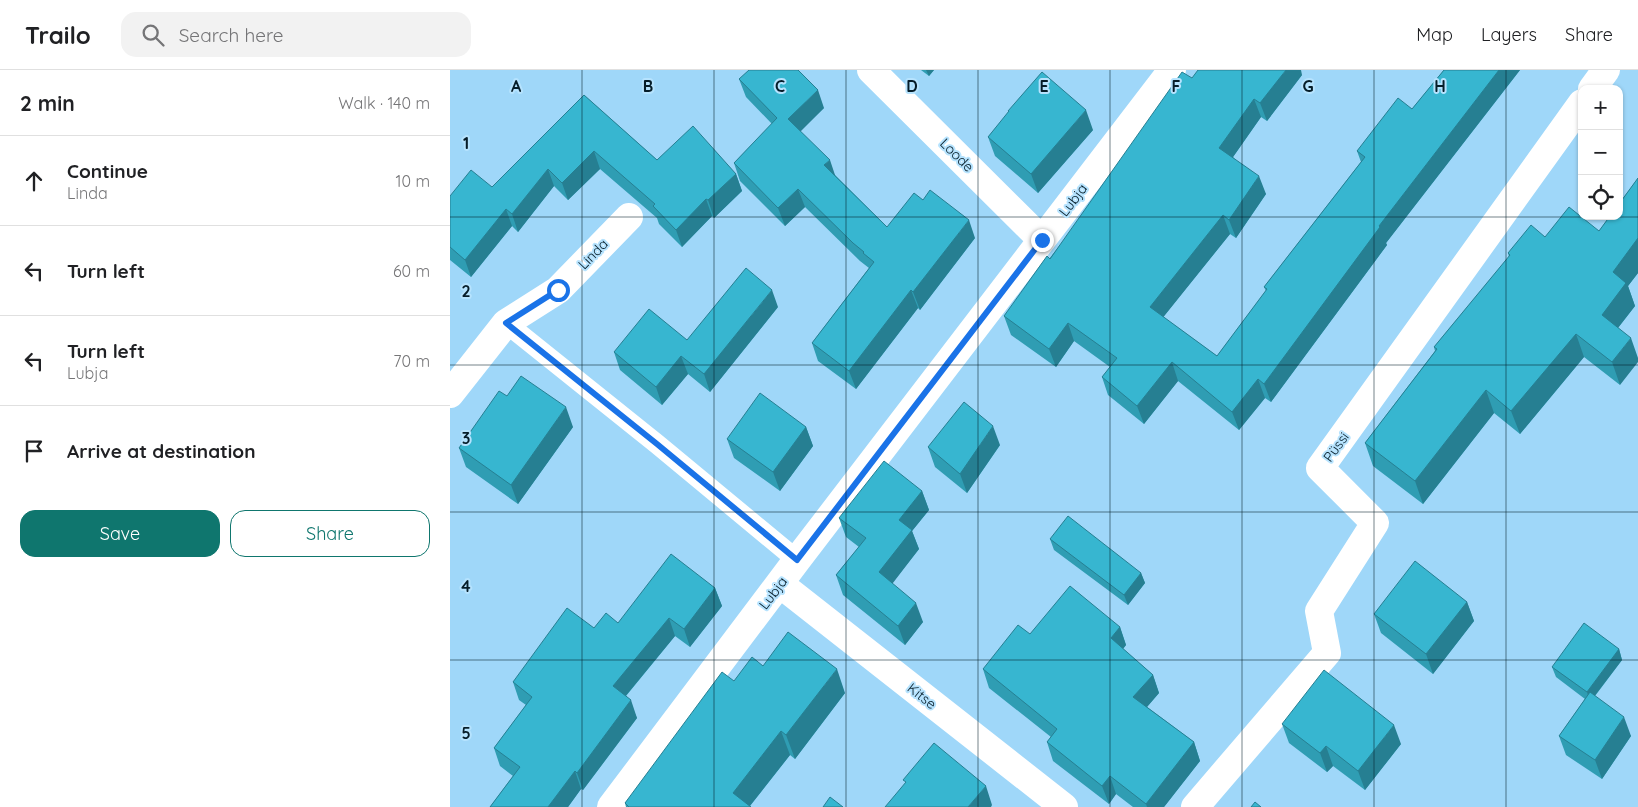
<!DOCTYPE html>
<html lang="en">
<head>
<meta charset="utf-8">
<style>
	:root { --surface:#fff; --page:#f2f2f2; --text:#202124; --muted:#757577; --line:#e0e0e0; --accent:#0f766e }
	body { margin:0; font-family:Quicksand,sans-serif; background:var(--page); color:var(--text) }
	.controls { position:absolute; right:15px; top:15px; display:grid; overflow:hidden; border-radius:10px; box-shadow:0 1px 4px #0004 }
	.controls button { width:45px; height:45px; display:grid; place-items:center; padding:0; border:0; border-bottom:1px solid var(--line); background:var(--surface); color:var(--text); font:25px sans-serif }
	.stop { position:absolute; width:15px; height:15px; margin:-11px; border:4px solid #1a73e8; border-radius:50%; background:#fff }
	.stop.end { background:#1a73e8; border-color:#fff; box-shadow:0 1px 5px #0008 }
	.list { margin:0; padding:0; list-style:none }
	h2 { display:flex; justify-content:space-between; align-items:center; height:65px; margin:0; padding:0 20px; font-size:21px }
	h2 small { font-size:16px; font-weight:400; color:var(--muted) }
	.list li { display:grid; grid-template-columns:32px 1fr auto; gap:15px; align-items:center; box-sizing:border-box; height:90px; padding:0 20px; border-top:1px solid var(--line) }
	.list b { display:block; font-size:19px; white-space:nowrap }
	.list p { margin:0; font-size:16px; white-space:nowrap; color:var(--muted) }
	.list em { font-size:16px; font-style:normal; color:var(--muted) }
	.actions { display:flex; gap:10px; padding:15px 20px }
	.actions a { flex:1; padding:11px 0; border:1px solid var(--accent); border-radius:15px; text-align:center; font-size:18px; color:var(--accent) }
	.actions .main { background:var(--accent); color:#fff }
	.icon { flex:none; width:28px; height:28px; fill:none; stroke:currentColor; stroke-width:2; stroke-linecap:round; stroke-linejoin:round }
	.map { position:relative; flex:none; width:1188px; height:737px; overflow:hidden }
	header { display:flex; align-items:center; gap:30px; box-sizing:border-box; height:70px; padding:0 25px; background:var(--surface); border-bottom:1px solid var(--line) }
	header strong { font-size:24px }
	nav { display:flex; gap:28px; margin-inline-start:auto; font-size:18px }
	.search { width:350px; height:45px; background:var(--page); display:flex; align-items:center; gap:12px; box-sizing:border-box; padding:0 18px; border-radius:15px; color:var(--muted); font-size:19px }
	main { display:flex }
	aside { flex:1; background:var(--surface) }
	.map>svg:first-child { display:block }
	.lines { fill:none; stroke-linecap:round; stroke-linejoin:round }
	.lane { stroke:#fff; stroke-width:20 }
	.street { stroke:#fff; stroke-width:28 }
	.wall { fill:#2f9db3 }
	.shaded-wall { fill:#267f92 }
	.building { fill:#37b6d0; stroke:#267f92 }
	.route { stroke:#1a73e8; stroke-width:6 }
	.grid { fill:none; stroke:#061d29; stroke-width:1; stroke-opacity:0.55 }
	.labels { text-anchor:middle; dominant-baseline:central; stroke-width:4; stroke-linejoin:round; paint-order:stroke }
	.street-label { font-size:14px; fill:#061d29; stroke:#b6e3fe }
	.grid-label { font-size:16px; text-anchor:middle; font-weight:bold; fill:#061d29; stroke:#b6e3fe; stroke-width:4; stroke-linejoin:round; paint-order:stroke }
</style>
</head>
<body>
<header>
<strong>Trailo</strong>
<div class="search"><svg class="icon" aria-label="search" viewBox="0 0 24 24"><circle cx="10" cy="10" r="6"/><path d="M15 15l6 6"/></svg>Search here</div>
<nav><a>Map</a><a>Layers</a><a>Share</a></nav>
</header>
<main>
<aside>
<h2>2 min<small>Walk · 140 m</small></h2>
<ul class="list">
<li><svg class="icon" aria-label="ahead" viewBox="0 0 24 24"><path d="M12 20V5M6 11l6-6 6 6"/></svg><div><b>Continue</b><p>Linda</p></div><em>10 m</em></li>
<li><svg class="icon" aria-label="left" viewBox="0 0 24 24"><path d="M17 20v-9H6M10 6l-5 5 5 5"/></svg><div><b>Turn left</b></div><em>60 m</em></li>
<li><svg class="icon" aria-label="left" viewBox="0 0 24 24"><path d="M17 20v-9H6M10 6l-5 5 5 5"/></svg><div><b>Turn left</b><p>Lubja</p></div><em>70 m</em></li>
<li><svg class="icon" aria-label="arrive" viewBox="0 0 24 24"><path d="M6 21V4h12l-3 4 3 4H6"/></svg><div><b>Arrive at destination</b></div></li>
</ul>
<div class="actions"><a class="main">Save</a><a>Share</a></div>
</aside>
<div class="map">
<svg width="1188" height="737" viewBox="0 0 1188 737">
	<rect width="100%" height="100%" fill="#9fd7f9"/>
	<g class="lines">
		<path class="lane" d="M56,253L207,374L347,490"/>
		<path class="street" d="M421,0L592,170
			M1142,19L1156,0
			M0,324L56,253L108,220L179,147
			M330,514L614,737
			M161,737L347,490L722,0
			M745,737L877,583L869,541L925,453L870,398L1132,33"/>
	</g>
	<path class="wall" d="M471,0H484L479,6Z
		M994,0H1070L936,173L937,175L821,332L815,328L789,360L728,311L694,354L658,325L652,307L660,297L624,271L606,297L561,265L554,246L742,8L852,5L817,51L811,47L783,87L816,124L786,168L780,164L713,247L767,286L816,221L814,217L911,92L907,81L962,39Z
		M289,9L374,38L350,61L385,105L437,157L525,168L470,240L468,238L406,319L368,291L362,273L419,198L410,191L355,137L335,156L290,111L284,93L322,54L296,27Z
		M134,25L207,90L286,104L292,121L264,148L262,146L232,177L209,154L207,148L150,99L118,130L104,116L68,162L62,156L21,207L0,190V126L42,117Z
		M558,41L643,60L588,123L545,86L538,67L559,42Z
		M1188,108V203L1178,216L1185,236L1168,258L1170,315L1134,287L1070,364L1044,343L973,434L923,396L915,373L985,281L984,277L1059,187L1058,183L1095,167L1149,161Z
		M328,237L260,322L238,304L212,335L170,300L164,282L237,270Z
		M57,326L123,357L68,434L16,397L9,378Z
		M356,357L363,376L330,421L284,388L277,369Z
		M550,375L517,423L485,397L478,377Z
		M472,421L479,440L462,461L469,479L442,513L473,552L455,575L393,525L386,505L409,477L396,467L389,448Z
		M600,469L691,503L695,513L678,535L604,480Z
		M265,518L272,536L240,577L225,566L176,626L187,648L133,720L131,719L118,737H40L63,706L50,696L44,678L76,635L69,630L63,612L144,558L168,553Z
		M1017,532L1024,551L983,604L931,563L924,544Z
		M670,557L676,575L673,579L703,605L709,623L697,637L744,672L750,691L714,737H683L666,724L659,734L603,691L597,672L601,667L539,618L533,599L580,564Z
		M1169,579L1172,590L1145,626L1181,666L1152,709L1116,685L1109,666L1135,629L1106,607L1102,597Z
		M313,596L395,623L345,689L340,685L300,736L301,737H176L175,733L284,611Z
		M832,654L951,674L915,720L883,696L877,702L839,673Z"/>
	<path class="shaded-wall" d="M476,0H484L479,6Z
		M836,0H851L852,5L817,51L810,33Z
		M1049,0H1070L936,173L937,175L821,332L814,314L929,156Z
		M368,20L374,38L345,67L338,49Z
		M804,29L811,47L776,97L769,78Z
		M636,40L643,60L588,123L581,104Z
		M144,81L150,99L118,130L112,113Z
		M380,90L386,108L374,95Z
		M98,99L104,116L68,162L62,144Z
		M286,104L292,121L264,148L258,130Z
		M809,106L816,124L786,168L779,150Z
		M348,119L355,137L335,156L328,138Z
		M256,129L262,146L232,177L226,160Z
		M56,139L62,156L21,207L15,190Z
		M773,145L780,164L707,255L700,237Z
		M519,150L525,168L470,240L463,222Z
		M1188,168V203L1178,216L1185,236L1160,268L1152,245L1163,202Z
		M322,220L328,237L260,322L254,304Z
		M461,220L468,238L406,319L399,301Z
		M618,253L624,271L606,297L599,279Z
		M1126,264L1134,287L1070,364L1061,341Z
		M1181,268L1188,288V292L1170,315L1162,292Z
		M231,286L238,304L212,335L206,317Z
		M722,292L728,311L694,354L687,336Z
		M808,309L815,328L789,360L782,342Z
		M1036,320L1044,343L973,434L965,411Z
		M116,337L123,357L68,434L61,415Z
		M543,356L550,375L517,423L510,404Z
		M356,357L363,376L330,421L323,402Z
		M472,421L479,440L462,461L469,479L436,522L429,502L449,450Z
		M691,503L695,513L678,535L674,525Z
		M265,518L272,536L240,577L234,559Z
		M1017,532L1024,551L983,604L976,584Z
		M466,533L473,552L455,575L448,556Z
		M219,548L225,566L169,634L163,616Z
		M670,557L676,575L667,586L661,568Z
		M1169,579L1172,590L1140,632L1137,622Z
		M387,599L395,623L345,689L336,665Z
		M703,605L709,623L690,645L683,627Z
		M181,630L187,648L133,720L127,703Z
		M1174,647L1181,666L1152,709L1145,690Z
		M944,655L951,674L915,720L908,701Z
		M331,661L340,685L299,737L283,723Z
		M744,672L750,691L714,737H697L696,734Z
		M876,676L883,696L877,702L870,683Z
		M125,701L131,719L118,737H98Z
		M660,706L666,724L659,734L652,716Z
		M536,716L542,735L541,737H518Z"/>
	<path class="building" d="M299,0H348L368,20L338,49L380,90L374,95L437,157L464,123L473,130L480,120L519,150L463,222L461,220L399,301L362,273L424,192L413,183L414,182L403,173L348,119L328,138L284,93L327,48L289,9Z
		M748,0H836L810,33L804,29L769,78L809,106L779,150L773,145L700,237L767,286L817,219L814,217L915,87L907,81L948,28L962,39L994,0H1049L929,156L930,157L814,314L808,309L782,342L722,292L687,336L652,307L667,288L618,253L599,279L554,246L597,186L600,189L732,2L742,8Z
		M592,2L636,40L581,104L538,67L559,41H558Z
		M134,25L207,90L243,56L286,104L258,130L256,129L226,160L203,136L205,134L144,81L112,113L98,99L62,144L56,139L15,190L0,177V126L21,100L42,117Z
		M1188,108V168L1163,202L1176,213L1152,245L1181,268L1162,292L1126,264L1061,341L1036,320L965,411L915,373L987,279L984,277L1060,185L1058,183L1081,155L1095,167L1119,137L1149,161L1160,146H1169V134Z
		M296,198L322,220L254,304L231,286L206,317L164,282L199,239L237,270Z
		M71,306L116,337L61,415L9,378L49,321L57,326Z
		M310,323L356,357L323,402L277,369Z
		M514,332L543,356L510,404L478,377Z
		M434,391L472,421L449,450L462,460L429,502L466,533L448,556L386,505L416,468L389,448Z
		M618,446L691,503L674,525L600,469Z
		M221,484L265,518L234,559L219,548L163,616L181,630L127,703L125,701L98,737H40L70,697L44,678L82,627L63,612L117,538L144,558L156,543L168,553Z
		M965,491L1017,532L976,584L924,544Z
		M620,516L670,557L661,568L703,605L683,627L744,672L696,734L660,706L652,716L597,672L607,659L533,599L568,555L580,564Z
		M1134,553L1169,579L1137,622L1102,597Z
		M338,562L387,599L336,665L331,661L283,723L301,737H179L175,733L272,602L284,611L302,587L313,596Z
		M874,600L944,655L908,701L876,676L870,683L832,654Z
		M1140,622L1174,647L1145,690L1109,666Z
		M484,673L536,716L518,737H435L456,712L453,710Z
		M380,727L393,737H373Z
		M805,732L811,737H801Z"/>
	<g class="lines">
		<path class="route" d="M108,220L56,253L207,374L347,490L592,170"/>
	</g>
	<path class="grid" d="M132,0V737M264,0V737M396,0V737M528,0V737M660,0V737M792,0V737M924,0V737M1056,0V737M0,147H1188M0,295H1188M0,442H1188M0,590H1188"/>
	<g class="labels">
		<g class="street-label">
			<text transform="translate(507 85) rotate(45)">Loode</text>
			<text transform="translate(623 130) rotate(-53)">Lubja</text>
			<text transform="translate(143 184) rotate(-46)">Linda</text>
			<text transform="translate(886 377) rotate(-54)">Püssi</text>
			<text transform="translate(323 523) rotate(-53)">Lubja</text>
			<text transform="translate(472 626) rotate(38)">Kitse</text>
		</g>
	</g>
	<g class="grid-label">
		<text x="66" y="22">A</text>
		<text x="198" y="22">B</text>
		<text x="330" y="22">C</text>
		<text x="462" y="22">D</text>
		<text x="594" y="22">E</text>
		<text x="726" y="22">F</text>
		<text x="858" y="22">G</text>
		<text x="990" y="22">H</text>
		<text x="16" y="79">1</text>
		<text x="16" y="227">2</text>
		<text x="16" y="374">3</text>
		<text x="16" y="522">4</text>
		<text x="16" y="669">5</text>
	</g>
</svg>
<div class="controls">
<button>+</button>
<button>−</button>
<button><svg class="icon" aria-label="locate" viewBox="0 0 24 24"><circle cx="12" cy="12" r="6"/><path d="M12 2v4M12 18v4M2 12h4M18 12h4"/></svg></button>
</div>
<div class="stop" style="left:108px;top:220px"></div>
<div class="stop end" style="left:592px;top:170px"></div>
</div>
</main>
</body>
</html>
